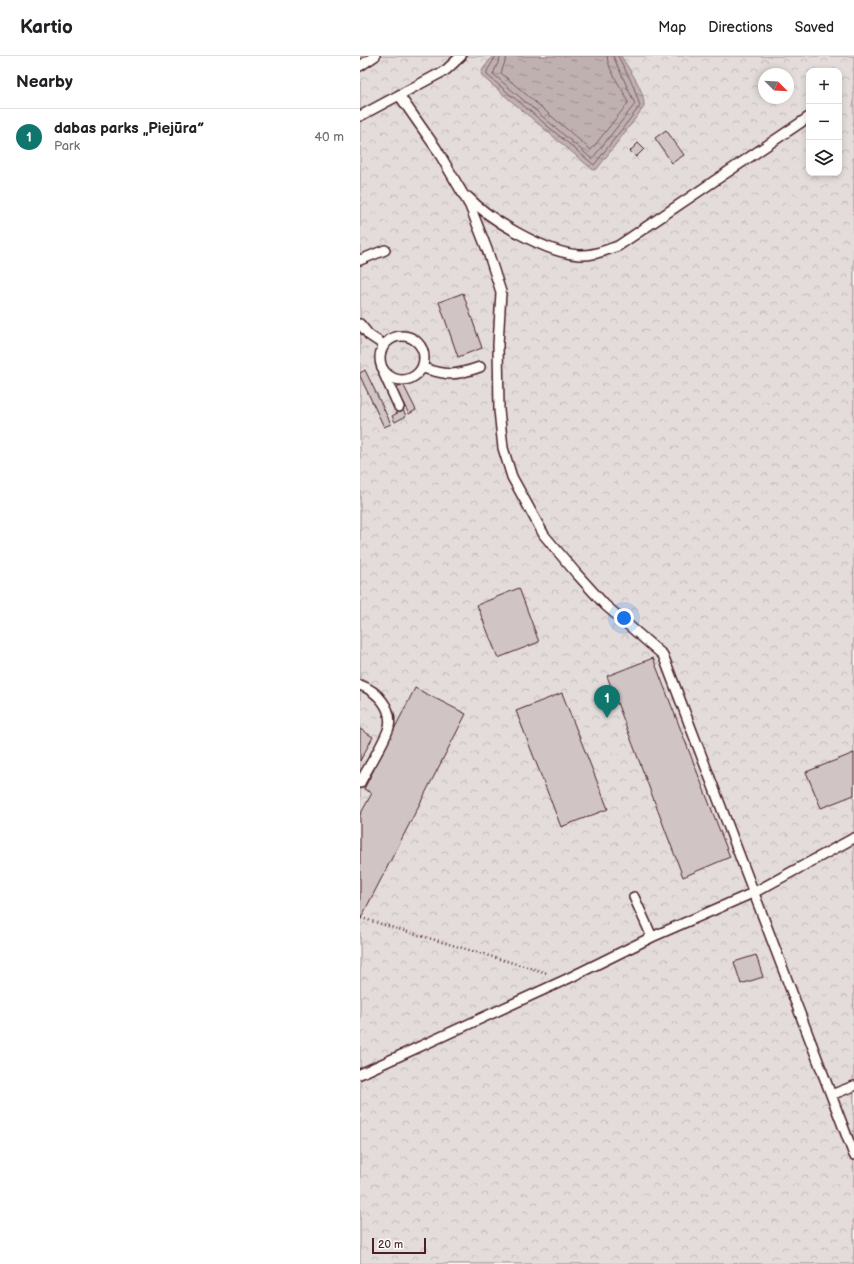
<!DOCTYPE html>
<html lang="en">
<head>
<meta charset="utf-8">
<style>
	:root { --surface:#fff; --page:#f6f6f6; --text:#202124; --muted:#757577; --line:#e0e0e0; --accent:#0f766e }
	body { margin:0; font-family:"Balsamiq Sans",sans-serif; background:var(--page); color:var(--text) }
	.controls { position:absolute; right:12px; top:12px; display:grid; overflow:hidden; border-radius:8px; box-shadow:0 2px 6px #0003 }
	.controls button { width:36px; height:36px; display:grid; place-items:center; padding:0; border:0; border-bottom:1px solid var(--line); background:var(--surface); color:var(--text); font:20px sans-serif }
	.compass { position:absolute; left:398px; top:12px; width:36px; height:36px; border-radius:50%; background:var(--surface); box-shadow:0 2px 6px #0003; rotate:114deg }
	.scale { position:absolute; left:12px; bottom:10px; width:54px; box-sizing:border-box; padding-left:4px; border:2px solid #4a1f2b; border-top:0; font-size:11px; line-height:14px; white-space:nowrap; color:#4a1f2b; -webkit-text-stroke:3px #fdfcf7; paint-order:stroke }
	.you { position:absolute; left:264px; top:562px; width:14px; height:14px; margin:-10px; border:3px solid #fff; border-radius:50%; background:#1a73e8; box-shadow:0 0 0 6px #1a73e833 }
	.badge { display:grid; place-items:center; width:26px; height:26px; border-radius:50%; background:var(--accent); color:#fff; font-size:13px; font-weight:700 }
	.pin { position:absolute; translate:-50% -33px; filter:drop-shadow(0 1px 2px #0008) }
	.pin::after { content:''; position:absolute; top:21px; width:14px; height:12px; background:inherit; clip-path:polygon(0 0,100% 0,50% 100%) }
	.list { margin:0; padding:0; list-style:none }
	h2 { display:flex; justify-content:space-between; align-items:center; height:52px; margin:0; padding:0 16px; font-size:17px }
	h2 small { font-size:13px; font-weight:400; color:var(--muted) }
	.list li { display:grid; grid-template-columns:26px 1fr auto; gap:12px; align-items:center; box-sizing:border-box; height:56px; padding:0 16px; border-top:1px solid var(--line) }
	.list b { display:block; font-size:15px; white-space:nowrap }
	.list p { margin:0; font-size:13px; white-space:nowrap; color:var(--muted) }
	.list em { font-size:13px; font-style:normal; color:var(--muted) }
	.icon { flex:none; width:22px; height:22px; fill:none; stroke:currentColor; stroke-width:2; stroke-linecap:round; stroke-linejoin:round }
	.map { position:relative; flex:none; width:494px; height:1208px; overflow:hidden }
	header { display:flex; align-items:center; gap:24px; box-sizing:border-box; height:56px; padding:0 20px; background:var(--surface); border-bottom:1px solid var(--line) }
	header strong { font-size:19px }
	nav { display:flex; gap:22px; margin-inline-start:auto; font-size:14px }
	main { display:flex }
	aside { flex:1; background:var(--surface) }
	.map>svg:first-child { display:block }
	.park { fill:url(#park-crowns); stroke:#967e82; fill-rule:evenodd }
	.water { fill:url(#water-ripples); stroke:#91777b }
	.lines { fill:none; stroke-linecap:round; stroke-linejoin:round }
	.shore { stroke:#795961; stroke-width:1 }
	.building { fill:#d0c5c4; stroke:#4a1f2b }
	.service-casing { stroke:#4a1f2b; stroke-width:12 }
	.path { stroke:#4a1f2b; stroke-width:2.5; stroke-dasharray:1 3; stroke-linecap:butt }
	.service { stroke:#fdfcf7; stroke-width:9 }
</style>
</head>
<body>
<header>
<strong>Kartio</strong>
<nav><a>Map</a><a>Directions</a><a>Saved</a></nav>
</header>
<main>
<aside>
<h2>Nearby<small></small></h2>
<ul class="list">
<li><span class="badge">1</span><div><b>dabas parks „Piejūra”</b><p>Park</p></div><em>40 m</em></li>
</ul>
</aside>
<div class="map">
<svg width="494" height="1208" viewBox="0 0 494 1208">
	<defs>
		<pattern id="park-crowns" width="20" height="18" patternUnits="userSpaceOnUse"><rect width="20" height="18" fill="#e3dcda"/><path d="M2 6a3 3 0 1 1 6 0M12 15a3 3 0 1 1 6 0" fill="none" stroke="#c4bcbb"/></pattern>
		<pattern id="water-ripples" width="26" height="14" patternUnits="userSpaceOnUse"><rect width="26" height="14" fill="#c0b1b1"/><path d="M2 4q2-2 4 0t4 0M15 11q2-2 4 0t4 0" fill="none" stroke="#9e8f90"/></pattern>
	</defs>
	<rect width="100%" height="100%" fill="#fdfcf7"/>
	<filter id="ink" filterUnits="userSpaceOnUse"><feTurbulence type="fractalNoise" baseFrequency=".025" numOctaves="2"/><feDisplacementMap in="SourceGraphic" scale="8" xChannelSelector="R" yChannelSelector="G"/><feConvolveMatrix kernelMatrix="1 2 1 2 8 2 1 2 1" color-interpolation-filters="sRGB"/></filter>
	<g filter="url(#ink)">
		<path class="park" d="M0,0H494V1208H0ZM449,15H479V117H449ZM404,18H428V42H404Z"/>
		<path class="water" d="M133,0H261C270,15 285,34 284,51L237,113L233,114L124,22L121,18L123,13Z"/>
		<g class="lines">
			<path class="shore" d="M136,0L127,15V19L234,109L280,50L273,29L258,0
				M141,0L133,18L232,103L275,48L253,0
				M147,0L141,17L231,94L268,47C263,31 248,16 247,0"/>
		</g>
		<path class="building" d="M306,74L324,99L312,107L295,82Z
			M278,87L284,93L276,101L270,95Z
			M103,237L122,292L98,301L79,246Z
			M5,314L31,368L24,371L0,320V317Z
			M43,328L56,354L49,358L35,332Z
			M43,354L46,360L35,366L32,360Z
			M159,532L179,586L138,602L117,549Z
			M293,602L370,801L323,821L247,620Z
			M55,632L106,658L0,864V759L12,737L4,733Z
			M202,637L248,753L201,771L156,655Z
			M0,673L13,681L0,705Z
			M494,697V739L461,752L446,716Z
			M396,899L403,921L381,928L374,906Z"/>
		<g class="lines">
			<g class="service-casing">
				<path id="service" d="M0,10L15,0
					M39,39L76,92L110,150L128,196L141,236L138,289L139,354L143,392L152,421L184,479L216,517L245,549L303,599L494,1099
					M0,60L86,14L101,0
					M108,141C131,165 187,197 219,199C233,200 246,194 258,190L449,61
					M0,204L25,194
					M0,268L9,279L24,289
					M20 302a22 22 0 1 1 44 0a22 22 0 1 1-44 0Z
					M63,312C89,320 94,320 120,311
					M24,318L39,351
					M0,629C17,635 33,652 29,671C26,684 7,713 0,727
					M274,841L292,881
					M0,1018L207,923L292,881L395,836L494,782
					M471,1039L494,1030"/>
			</g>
			<path class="path" d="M1,862L187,917"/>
			<use href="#service" class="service"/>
		</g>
	</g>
</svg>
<div class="controls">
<button>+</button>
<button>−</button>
<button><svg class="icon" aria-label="layers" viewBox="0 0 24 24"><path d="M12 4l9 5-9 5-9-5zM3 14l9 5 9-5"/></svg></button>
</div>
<svg class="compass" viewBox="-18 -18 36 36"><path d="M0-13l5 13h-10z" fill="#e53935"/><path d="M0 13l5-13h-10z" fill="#757577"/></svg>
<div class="scale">20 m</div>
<div class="you"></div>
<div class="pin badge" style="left:247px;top:662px">1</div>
</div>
</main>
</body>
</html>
